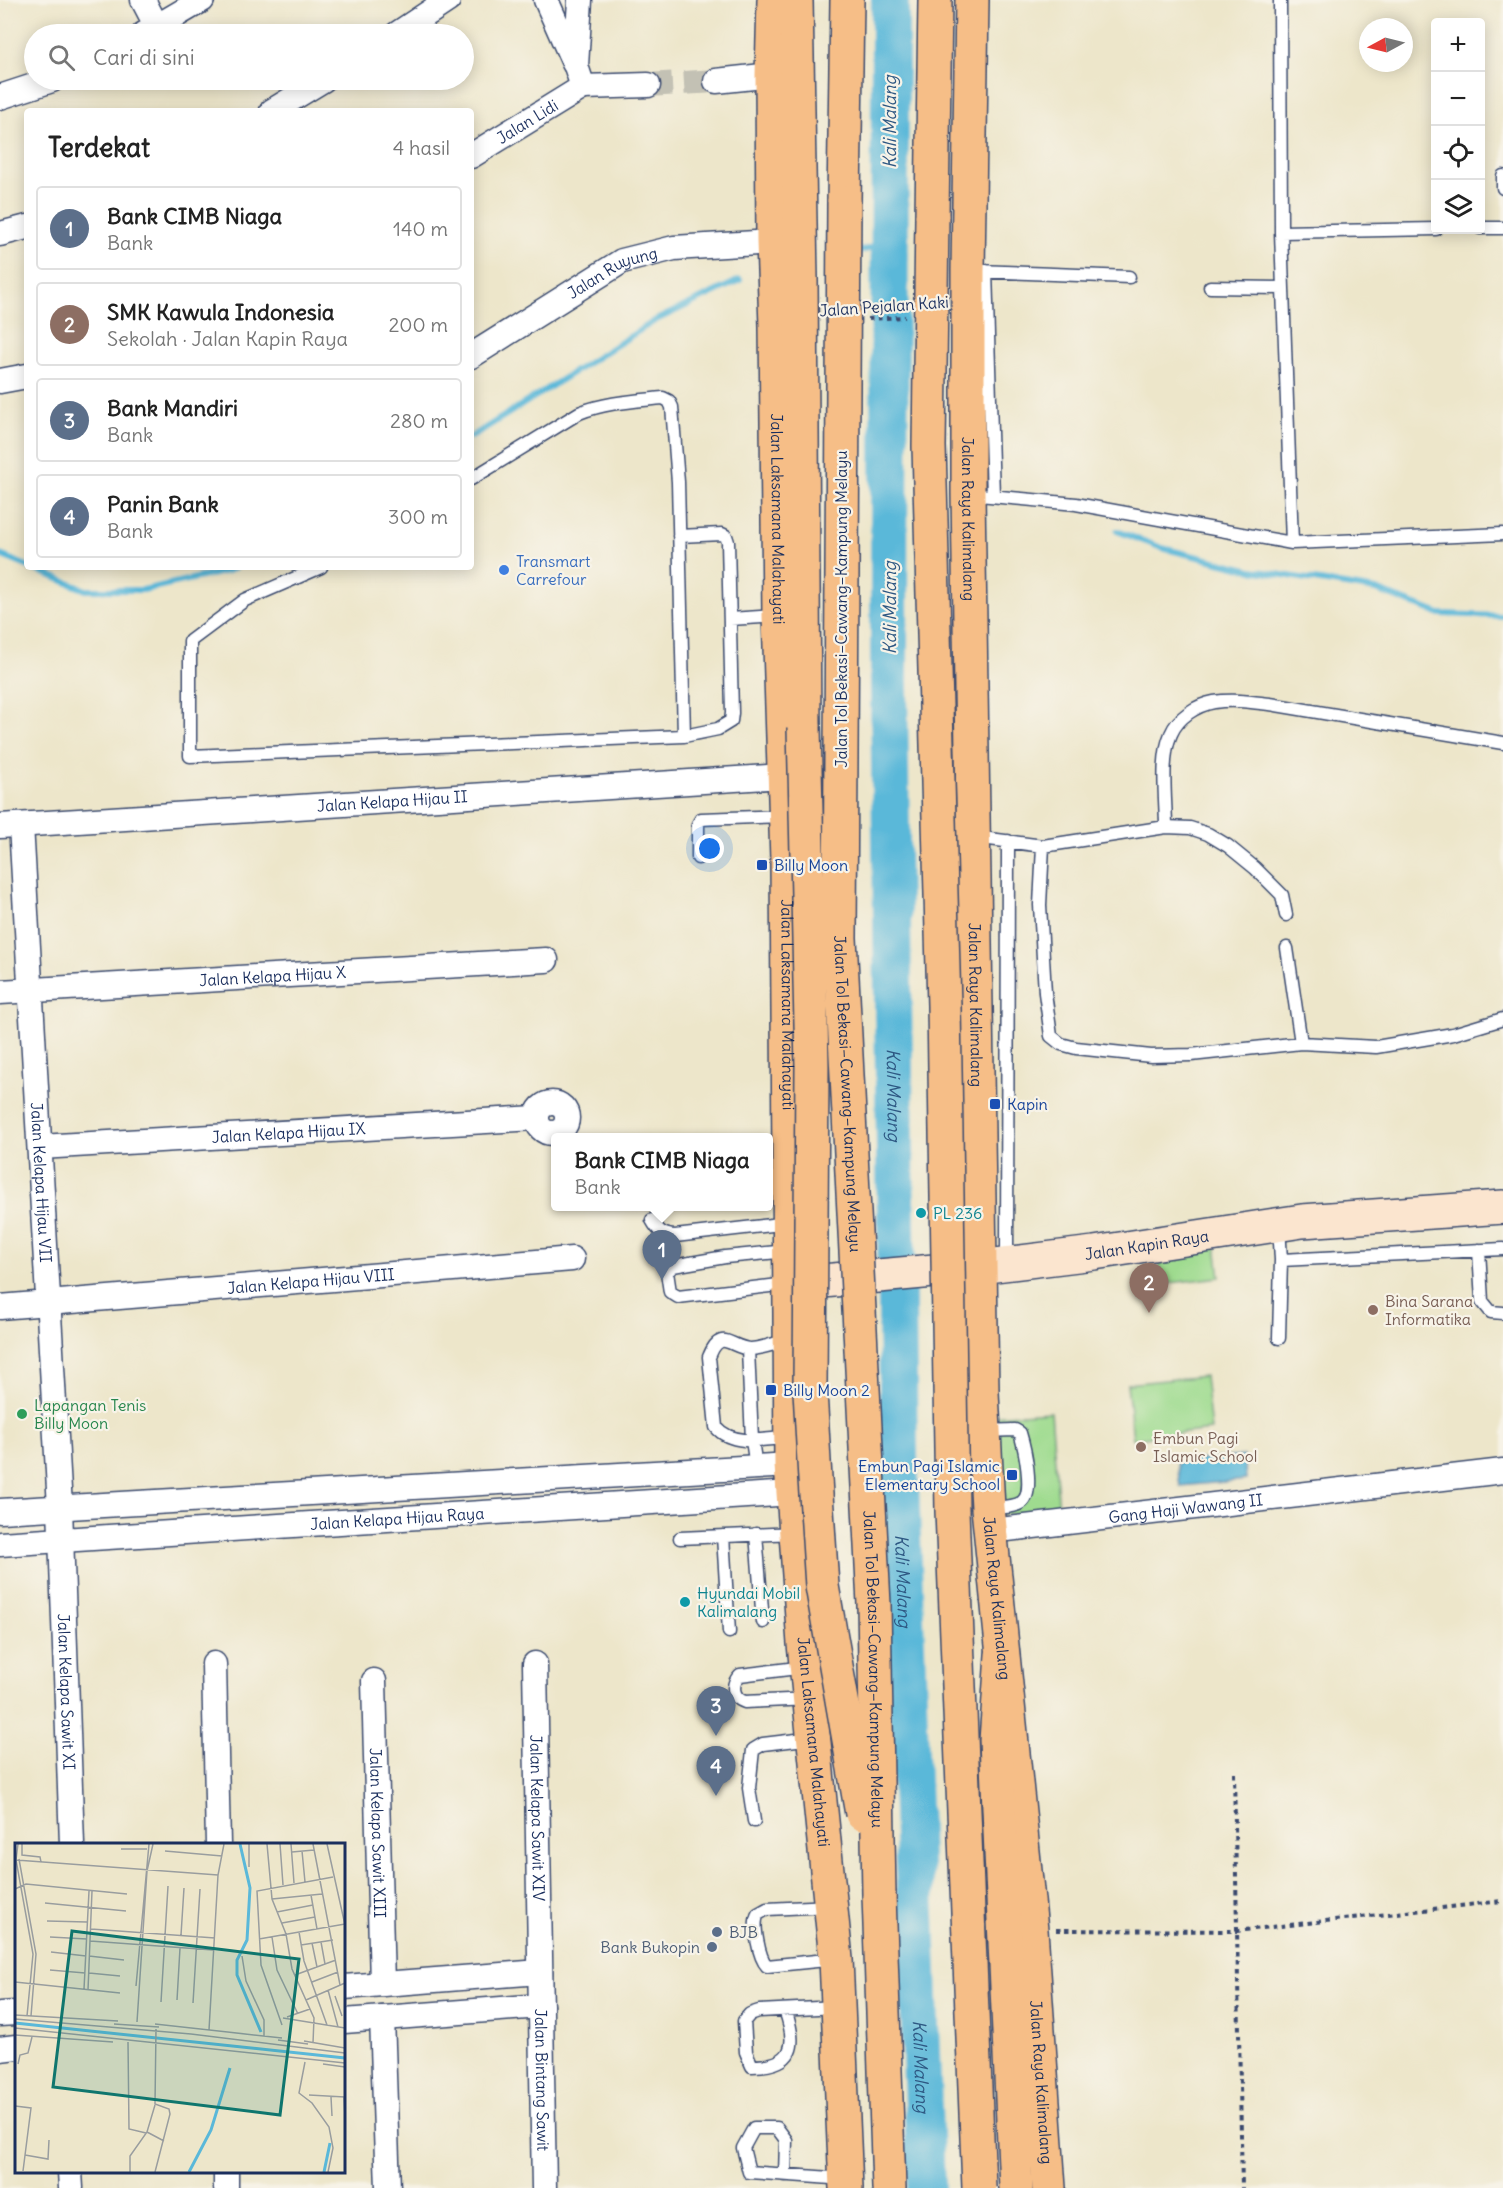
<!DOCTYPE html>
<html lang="id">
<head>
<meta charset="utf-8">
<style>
	:root { --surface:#fff; --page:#f2f2f2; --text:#222; --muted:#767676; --line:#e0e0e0; --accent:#d1495b }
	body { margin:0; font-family:Delius,sans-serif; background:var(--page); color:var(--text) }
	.controls { position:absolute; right:18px; top:18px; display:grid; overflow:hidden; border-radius:6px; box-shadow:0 3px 15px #0003 }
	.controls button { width:54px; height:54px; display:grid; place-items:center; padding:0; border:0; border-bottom:2px solid var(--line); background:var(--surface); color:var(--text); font:30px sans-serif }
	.compass { position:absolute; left:1359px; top:18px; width:54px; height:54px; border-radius:50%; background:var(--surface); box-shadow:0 3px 15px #0003; rotate:263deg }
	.you { position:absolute; left:710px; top:849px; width:21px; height:21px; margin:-15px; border:4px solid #fff; border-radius:50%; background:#1a73e8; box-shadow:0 0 0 9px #1a73e833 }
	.badge { display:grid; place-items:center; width:39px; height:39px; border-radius:50%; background:var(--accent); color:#fff; font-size:20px; font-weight:700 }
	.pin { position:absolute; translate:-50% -50px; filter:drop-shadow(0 2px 3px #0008) }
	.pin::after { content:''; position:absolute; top:32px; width:21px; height:18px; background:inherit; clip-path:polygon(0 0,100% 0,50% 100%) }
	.popup { position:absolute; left:551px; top:1133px; width:222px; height:78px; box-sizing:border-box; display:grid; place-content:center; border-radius:6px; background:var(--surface); filter:drop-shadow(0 2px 4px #0005); font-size:20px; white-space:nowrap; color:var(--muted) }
	.popup b { font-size:22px; color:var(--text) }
	.popup::after { content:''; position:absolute; left:50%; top:100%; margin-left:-12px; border:12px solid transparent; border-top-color:var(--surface) }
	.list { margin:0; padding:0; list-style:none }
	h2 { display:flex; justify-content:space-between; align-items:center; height:78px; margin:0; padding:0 24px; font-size:26px }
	h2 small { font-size:20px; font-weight:400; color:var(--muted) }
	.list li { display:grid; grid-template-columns:39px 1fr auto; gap:18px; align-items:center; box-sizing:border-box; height:84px; margin:0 12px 12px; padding:0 12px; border:2px solid var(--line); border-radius:6px }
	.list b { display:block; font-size:22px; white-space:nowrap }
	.list p { margin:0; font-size:20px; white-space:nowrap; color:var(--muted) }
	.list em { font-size:20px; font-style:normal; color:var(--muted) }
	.icon { flex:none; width:33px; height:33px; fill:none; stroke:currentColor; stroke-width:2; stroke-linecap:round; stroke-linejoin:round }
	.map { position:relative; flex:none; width:1503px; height:2188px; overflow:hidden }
	.search { position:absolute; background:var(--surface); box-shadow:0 3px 15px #0003; left:24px; top:24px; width:450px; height:66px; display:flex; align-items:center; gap:15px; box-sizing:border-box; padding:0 21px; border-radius:33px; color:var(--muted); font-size:22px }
	.panel { position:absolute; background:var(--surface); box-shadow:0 3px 15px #0003; left:24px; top:108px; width:450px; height:462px; border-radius:6px }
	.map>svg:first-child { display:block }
	.green { fill:#9fdb8f; stroke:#5d8576; stroke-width:1.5 }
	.water { fill:#5ab8d9; stroke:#3a749c; stroke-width:1.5 }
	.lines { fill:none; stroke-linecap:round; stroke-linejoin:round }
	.stream { stroke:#5ab8d9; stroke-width:6 }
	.river { stroke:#5ab8d9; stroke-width:38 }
	.street-tunnel { stroke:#c3c1b4; stroke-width:24; stroke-dasharray:24 12; stroke-linecap:butt }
	.lane-casing { stroke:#3a4a6e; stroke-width:15 }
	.street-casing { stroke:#3a4a6e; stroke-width:27 }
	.secondary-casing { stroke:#3a4a6e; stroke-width:36 }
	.primary-casing { stroke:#3a4a6e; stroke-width:36 }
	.highway-casing { stroke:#3a4a6e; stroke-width:36 }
	.path { stroke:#3a4a6e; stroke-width:4; stroke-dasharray:4.5 4.5; stroke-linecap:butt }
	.lane { stroke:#fff; stroke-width:12 }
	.street { stroke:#fff; stroke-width:24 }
	.secondary { stroke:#fbe5cf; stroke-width:33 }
	.primary { stroke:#f6be87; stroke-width:33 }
	.highway { stroke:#f6be87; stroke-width:33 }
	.highway-bridge-casing { stroke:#3a4a6e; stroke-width:36; stroke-linecap:butt }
	.highway-bridge { stroke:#f6be87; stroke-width:33 }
	.shop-dot { fill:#3f7fe0; stroke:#f7f3e8; stroke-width:2 }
	.transit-dot { fill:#1a4fb4; stroke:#f7f3e8; stroke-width:2 }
	.culture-dot { fill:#0f9aa8; stroke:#f7f3e8; stroke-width:2 }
	.education-dot { fill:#8d6e63; stroke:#f7f3e8; stroke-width:2 }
	.leisure-dot { fill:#2e9e5b; stroke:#f7f3e8; stroke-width:2 }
	.service-dot { fill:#5c6f8a; stroke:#f7f3e8; stroke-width:2 }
	.labels { text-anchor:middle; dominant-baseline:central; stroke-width:4.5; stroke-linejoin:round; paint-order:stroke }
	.street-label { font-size:16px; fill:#1b2f5e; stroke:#f7f3e8 }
	.shop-label { font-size:16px; fill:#366cbe; stroke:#f7f3e8; text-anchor:start }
	.transit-label { font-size:16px; fill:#164399; stroke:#f7f3e8; text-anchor:start }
	.culture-label { font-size:16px; fill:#0d838f; stroke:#f7f3e8; text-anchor:start }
	.education-label { font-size:16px; fill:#785e54; stroke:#f7f3e8; text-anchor:start }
	.leisure-label { font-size:16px; fill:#27864d; stroke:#f7f3e8; text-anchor:start }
	.service-label { font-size:16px; fill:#4e5e75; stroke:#f7f3e8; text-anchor:start }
	.water-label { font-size:18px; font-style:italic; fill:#2e5883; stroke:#f7f3e8 }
	.inset-river { fill:none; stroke:#5ab8d9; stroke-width:3 }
	.inset-road { fill:none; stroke:#999d9f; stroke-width:1.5 }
	.view { fill:#0f766e; fill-opacity:0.15; stroke:#0f766e; stroke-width:3 }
	.inset-edge { fill:none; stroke:#1b2f5e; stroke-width:3 }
</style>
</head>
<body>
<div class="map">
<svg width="1503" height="2188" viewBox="0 0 1503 2188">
	<rect width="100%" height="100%" fill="#f7f3e8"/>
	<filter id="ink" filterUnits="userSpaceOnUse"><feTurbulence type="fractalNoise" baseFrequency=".0167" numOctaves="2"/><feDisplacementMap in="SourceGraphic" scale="12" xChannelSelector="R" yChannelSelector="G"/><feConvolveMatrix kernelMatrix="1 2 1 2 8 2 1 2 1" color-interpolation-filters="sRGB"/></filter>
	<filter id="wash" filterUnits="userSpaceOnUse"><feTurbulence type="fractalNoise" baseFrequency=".008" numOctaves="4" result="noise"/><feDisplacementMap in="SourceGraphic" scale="24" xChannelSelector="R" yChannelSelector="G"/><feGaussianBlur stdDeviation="1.35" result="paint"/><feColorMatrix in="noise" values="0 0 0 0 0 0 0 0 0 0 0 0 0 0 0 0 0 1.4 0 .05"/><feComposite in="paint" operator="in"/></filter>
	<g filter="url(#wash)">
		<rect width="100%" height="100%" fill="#ede6ca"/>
		<path class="green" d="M1216,1245L1220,1277L1162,1284L1158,1252Z
			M1205,1376L1211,1430L1133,1439L1127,1384Z
			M1051,1412L1059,1511L999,1515L991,1416Z"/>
		<path class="water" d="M1244,1456L1246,1480L1180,1486L1177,1462Z"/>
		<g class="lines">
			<path class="stream" d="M853,253L889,243
				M471,437L656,320L740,280
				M1117,531L1162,548L1251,570L1376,590L1440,614L1503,616
				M0,555L27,566
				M29,567L86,590H143L227,571L235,567"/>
			<path class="river" id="s1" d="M890,0L889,689L899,1456L926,2188"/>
		</g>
	</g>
	<g filter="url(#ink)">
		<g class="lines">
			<path class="street-tunnel" d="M648,85L716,81"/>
			<g class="lane-casing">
				<path id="lane" d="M1280,0L1281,232L1292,543
					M1503,176V188
					M1480,228H1503
					M1281,232L1436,229
					M978,271L1129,277
					M986,271L993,496
					M1210,287L1283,288
					M471,479L579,413C606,402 635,401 663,398L669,401L672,407L678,482L684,736
					M968,494L1076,504L1292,543L1503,534
					M321,567L245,600L190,641V756L684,736L718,729L731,721L732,713L728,542L726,536L722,534L679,536
					M730,619L777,616
					M1166,827C1166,801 1160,758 1171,734C1178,717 1197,705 1214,702C1233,699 1252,702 1270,704L1503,743
					M974,837L1043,846L1166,827L1190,828L1208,834L1228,846L1255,868L1282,895L1286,915
					M1043,846L1040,905L1045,993L1051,1036L1061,1044L1076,1048L1151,1056L1191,1055L1301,1043L1376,1047L1453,1034L1503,1019
					M698,858V824L701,819L785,816
					M1287,948L1301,1043
					M652,1220C658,1231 662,1235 675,1236L789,1223
					M1479,1250L1482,1301L1491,1312L1503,1313
					M1281,1260L1503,1249
					M1007,1263L1008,841
					M787,1284L678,1297L670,1292L667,1272L673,1266L725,1257L788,1251
					M1279,1338L1281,1260L1279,1225
					M789,1339C777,1343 765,1348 751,1349C731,1349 721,1326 709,1357L716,1427C732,1447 767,1439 790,1437
					M748,1349L752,1440L756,1467
					M984,1431L1015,1430L1020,1433C1024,1446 1035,1493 1022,1502C1014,1508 999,1507 989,1508
					M756,1534L763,1622
					M723,1536L729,1632
					M680,1538L795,1533
					M805,1667L740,1675C731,1684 732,1698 745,1702L810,1699
					M754,1821L749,1788L753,1750L763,1744L813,1738
					M831,1906L767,1909C765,1910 760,1913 758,1914C752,1924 759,1958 767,1966L836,1959
					M785,2010C798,2046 794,2066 752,2066L746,2052L744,2021L750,2014L759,2011L837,2007
					M785,2175L786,2140L777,2128H754L743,2148L749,2172L845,2179"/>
			</g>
			<g class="street-casing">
				<g id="street">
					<path d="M143,0L157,27"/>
					<path d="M546,0L574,63"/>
					<path d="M580,0L576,66L583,87"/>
					<path d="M144,34L202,0"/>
					<path d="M397,34L448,0"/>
					<path d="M716,81L772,75"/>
					<path d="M583,87L648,85"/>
					<path d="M0,97L52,80"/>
					<path d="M272,111L323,80"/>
					<path id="s2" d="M471,156L583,87"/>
					<path d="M0,234L27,227"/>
					<path id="s3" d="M471,356L622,261L674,248L773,242"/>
					<path d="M0,381L27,376"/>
					<path id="s4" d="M21,825L60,1507L72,1844"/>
					<path id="s5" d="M0,826L784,776"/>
					<path id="s6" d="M0,992L546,960"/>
					<circle cx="552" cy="1118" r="15"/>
					<path id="s7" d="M40,1147L536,1118"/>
					<path id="s8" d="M0,1307L572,1259"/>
					<path d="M0,1511L791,1465"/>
					<path id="s9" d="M991,1531L1503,1471"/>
					<path id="s10" d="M0,1544L792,1493"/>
					<path d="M214,1664L218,1844"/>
					<path id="s11" d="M535,1664L544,2188"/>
					<path id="s12" d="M374,1681L382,1984"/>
					<path d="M344,1987L540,1972"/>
					<path d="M0,2014L16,2013"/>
					<path d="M382,2018L388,2188"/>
					<path d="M344,2021L541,2006"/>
					<path d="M0,2049L16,2047"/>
					<path d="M70,2172L71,2188"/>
					<path d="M226,2172V2188"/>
				</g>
			</g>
			<g class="secondary-casing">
				<g id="secondary">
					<path id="s13" d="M789,1284L979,1267L1094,1253L1302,1221L1503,1207"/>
				</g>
			</g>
			<g class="primary-casing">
				<g id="primary">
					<path id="s14" d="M774,0L772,75L773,242L776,326L779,616L787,860L791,1465L804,1644L836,1959L846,2188"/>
					<path id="s15" d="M972,0L968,271V494L982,1392L988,1508L1031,1930L1049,2188"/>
				</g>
			</g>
			<g class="highway-casing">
				<path id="highway" d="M796,0L801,279L804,727
					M844,202L847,0
					M932,217L935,0
					M1002,1655L996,1741L1016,2188
					M879,1895L889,2188"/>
			</g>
			<path class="path" d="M868,319L905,317
				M1234,1773L1242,2188
				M1056,1930L1237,1931L1503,1901"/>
			<use href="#lane" class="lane"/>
			<use href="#street" class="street"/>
			<use href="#secondary" class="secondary"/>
			<use href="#primary" class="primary"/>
			<use href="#highway" class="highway"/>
			<g class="highway-bridge-casing">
				<g id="highway-bridge">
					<path id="s16" d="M844,202L840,938L874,1604L879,1895"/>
					<path d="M932,217L929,446L944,1006L952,1511L979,2188"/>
					<path d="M804,727L812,1066L810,1391L815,1479L822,1586L862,1814"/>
				</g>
			</g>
			<use href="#highway-bridge" class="highway-bridge"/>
		</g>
	</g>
	<circle class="shop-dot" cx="504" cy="570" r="6"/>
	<g class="transit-dot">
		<rect x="756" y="859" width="12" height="12" rx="3"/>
		<rect x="989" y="1098" width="12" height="12" rx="3"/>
		<rect x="765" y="1384" width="12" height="12" rx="3"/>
		<rect x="1006" y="1469" width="12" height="12" rx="3"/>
	</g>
	<g class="culture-dot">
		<circle cx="921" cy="1213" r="6"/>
		<circle cx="685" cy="1602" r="6"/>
	</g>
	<g class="education-dot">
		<circle cx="1373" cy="1310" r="6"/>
		<circle cx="1141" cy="1447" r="6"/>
	</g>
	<circle class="leisure-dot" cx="22" cy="1414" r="6"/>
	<g class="service-dot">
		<circle cx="717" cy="1932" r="6"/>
		<circle cx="712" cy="1947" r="6"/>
	</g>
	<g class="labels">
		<g class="street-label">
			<text stroke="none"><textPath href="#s2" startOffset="66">Jalan Lidi</textPath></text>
			<text stroke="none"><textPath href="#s3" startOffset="165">Jalan Ruyung</textPath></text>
			<text transform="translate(884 306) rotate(-4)">Jalan Pejalan Kaki</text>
			<text stroke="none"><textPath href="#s14" startOffset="519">Jalan Laksamana Malahayati</textPath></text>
			<text stroke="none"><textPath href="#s15" startOffset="519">Jalan Raya Kalimalang</textPath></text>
			<text transform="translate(841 609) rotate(-90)">Jalan Tol Bekasi–Cawang–Kampung Melayu</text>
			<text stroke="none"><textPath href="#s5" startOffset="393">Jalan Kelapa Hijau II</textPath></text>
			<text stroke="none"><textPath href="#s6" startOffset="273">Jalan Kelapa Hijau X</textPath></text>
			<text stroke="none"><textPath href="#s14" startOffset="1005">Jalan Laksamana Malahayati</textPath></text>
			<text stroke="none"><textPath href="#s15" startOffset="1005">Jalan Raya Kalimalang</textPath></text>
			<text stroke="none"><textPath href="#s16" startOffset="892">Jalan Tol Bekasi–Cawang–Kampung Melayu</textPath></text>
			<text stroke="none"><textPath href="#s7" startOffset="249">Jalan Kelapa Hijau IX</textPath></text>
			<text stroke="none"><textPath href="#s4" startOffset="358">Jalan Kelapa Hijau VII</textPath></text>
			<text stroke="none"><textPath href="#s13" startOffset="360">Jalan Kapin Raya</textPath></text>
			<text stroke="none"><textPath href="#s8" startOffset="312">Jalan Kelapa Hijau VIII</textPath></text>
			<text stroke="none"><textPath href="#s9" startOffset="196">Gang Haji Wawang II</textPath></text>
			<text stroke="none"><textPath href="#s10" startOffset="398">Jalan Kelapa Hijau Raya</textPath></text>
			<text stroke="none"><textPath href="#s15" startOffset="1599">Jalan Raya Kalimalang</textPath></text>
			<text stroke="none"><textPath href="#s16" startOffset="1468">Jalan Tol Bekasi–Cawang–Kampung Melayu</textPath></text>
			<text stroke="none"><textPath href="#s4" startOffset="868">Jalan Kelapa Sawit XI</textPath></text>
			<text stroke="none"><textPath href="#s14" startOffset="1743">Jalan Laksamana Malahayati</textPath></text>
			<text stroke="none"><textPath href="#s11" startOffset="154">Jalan Kelapa Sawit XIV</textPath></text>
			<text stroke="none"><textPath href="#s12" startOffset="152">Jalan Kelapa Sawit XIII</textPath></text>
			<text stroke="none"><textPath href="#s11" startOffset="416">Jalan Bintang Sawit</textPath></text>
			<text stroke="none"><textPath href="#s15" startOffset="2085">Jalan Raya Kalimalang</textPath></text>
		</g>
		<g class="shop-label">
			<text x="516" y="561">Transmart<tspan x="516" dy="18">Carrefour</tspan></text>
		</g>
		<g class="transit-label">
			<text x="774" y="865">Billy Moon</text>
			<text x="1007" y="1104">Kapin</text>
			<text x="783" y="1390">Billy Moon 2</text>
			<text x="1000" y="1466" text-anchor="end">Embun Pagi Islamic<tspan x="1000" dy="18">Elementary School</tspan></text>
		</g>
		<g class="culture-label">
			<text x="933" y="1213">PL 236</text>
			<text x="697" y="1593">Hyundai Mobil<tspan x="697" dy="18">Kalimalang</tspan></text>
		</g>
		<g class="education-label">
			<text x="1385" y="1301">Bina Sarana<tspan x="1385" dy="18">Informatika</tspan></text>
			<text x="1153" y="1438">Embun Pagi<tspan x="1153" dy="18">Islamic School</tspan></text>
		</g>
		<g class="leisure-label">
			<text x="34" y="1405">Lapangan Tenis<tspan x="34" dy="18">Billy Moon</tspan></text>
		</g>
		<g class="service-label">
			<text x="729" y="1932">BJB</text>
			<text x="700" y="1947" text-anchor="end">Bank Bukopin</text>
		</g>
		<g class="water-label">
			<text transform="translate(889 122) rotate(-90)">Kali Malang</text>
			<text transform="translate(889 608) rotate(-90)">Kali Malang</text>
			<text stroke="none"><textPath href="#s1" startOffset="1095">Kali Malang</textPath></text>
			<text stroke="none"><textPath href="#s1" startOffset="1581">Kali Malang</textPath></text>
			<text stroke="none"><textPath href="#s1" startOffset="2067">Kali Malang</textPath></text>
		</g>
	</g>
	<g transform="translate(15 1843)">
		<rect width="330" height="330" fill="#ede6ca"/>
		<path class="inset-river" d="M225,1L235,45L232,97L222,117V132L246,189M0,180L330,215M174,329L196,287L215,225M309,329L315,300"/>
		<path class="inset-road" d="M3,1L1,17L18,111L12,173M7,1V12L25,14L26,19M234,1V24M252,1L257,56L271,91L277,126L299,175L298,200M265,1L268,42M276,1L279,40M298,1L325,142M312,1L330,82M106,6H132M150,8L207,13M287,8L290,39M277,9L299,7M4,16L21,111L16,173M1,17L203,32M0,46L11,41L112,51M296,52L302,86M257,56L307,51M30,60L111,68M262,69L298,62M32,78L72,79M267,80L300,74M76,86L200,95M284,89L289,118L312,182M166,92L169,45M35,94L72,96M257,94L262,127L283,171M244,96L330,81M75,98L198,107M306,99L310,121M297,100L302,124M286,102L318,97M36,109L71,113M74,113L109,117M227,113L231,138L249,177V193M35,127L70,130M74,130L105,133M280,132L321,117M0,139L105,150M297,139L323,129M121,143L134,1M69,146L74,48M73,147L77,48M313,147L323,184M320,153L327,173M162,157L165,105M291,157L330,140M146,159L153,43M178,160L185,46M0,172L103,178M272,174L295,166M268,175L330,185M0,176L176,191L330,210M122,179L132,28L138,1M99,181L144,184M140,181L267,195M267,182L246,122L242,48L318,34M0,185L330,220M194,187L203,32L209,1M0,192L98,199M263,197L293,201M289,198L330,205M113,199L114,286L131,290M290,219L284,250L297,260L314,284L318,305L313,329M3,221L5,212L13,210L17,194M308,221L330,224M294,252L330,254M316,254L317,273M329,254L330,274M0,263L16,265L8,328M132,289L149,298M10,312L33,316L34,297M115,329V313L132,289L140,262M140,329L155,271L154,266L140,261L141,186"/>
		<path class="view" d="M57,88L284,116L265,272L38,244Z"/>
		<rect width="330" height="330" class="inset-edge"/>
	</g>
</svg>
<div class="controls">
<button>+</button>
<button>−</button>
<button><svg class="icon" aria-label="locate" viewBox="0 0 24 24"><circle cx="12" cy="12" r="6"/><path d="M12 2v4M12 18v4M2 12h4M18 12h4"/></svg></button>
<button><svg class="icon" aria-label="layers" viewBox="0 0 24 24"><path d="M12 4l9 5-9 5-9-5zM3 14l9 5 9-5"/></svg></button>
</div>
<svg class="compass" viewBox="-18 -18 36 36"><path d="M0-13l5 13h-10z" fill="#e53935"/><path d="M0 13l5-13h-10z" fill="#767676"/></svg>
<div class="you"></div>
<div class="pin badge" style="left:662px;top:1280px;background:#5c6f8a">1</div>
<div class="popup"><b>Bank CIMB Niaga</b>Bank</div>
<div class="pin badge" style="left:1149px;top:1313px;background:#8d6e63">2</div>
<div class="pin badge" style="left:716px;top:1736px;background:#5c6f8a">3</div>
<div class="pin badge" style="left:716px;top:1796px;background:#5c6f8a">4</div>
<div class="search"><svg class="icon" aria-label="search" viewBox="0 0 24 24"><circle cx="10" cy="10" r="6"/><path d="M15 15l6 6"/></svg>Cari di sini</div>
<section class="panel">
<h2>Terdekat<small>4 hasil</small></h2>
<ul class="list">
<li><span class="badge" style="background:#5c6f8a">1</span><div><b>Bank CIMB Niaga</b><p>Bank</p></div><em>140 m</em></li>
<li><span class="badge" style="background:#8d6e63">2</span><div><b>SMK Kawula Indonesia</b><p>Sekolah · Jalan Kapin Raya</p></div><em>200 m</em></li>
<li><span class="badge" style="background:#5c6f8a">3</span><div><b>Bank Mandiri</b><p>Bank</p></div><em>280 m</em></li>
<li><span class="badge" style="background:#5c6f8a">4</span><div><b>Panin Bank</b><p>Bank</p></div><em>300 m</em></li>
</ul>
</section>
</div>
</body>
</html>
